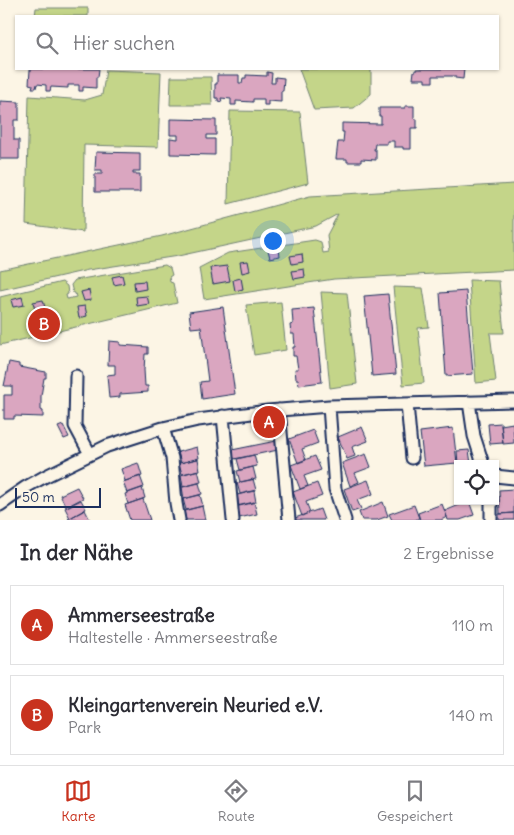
<!DOCTYPE html>
<html lang="de">
<head>
<meta charset="utf-8">
<style>
	:root { --surface:#fff; --page:#f2f2f3; --text:#2b2b33; --muted:#7c7c81; --line:#e1e1e2; --accent:#c8321e }
	body { margin:0; font-family:Delius,sans-serif; background:var(--page); color:var(--text) }
	.controls { position:absolute; right:15px; bottom:15px; display:grid; overflow:hidden; border-radius:0px; box-shadow:0 1px 4px #0004 }
	.controls button { width:45px; height:45px; display:grid; place-items:center; padding:0; border:0; border-bottom:1px solid var(--line); background:var(--surface); color:var(--text); font:25px sans-serif }
	.scale { position:absolute; left:15px; bottom:12px; width:86px; box-sizing:border-box; padding-left:5px; border:2px solid #1b2f5e; border-top:0; font-size:14px; line-height:18px; white-space:nowrap; color:#1b2f5e; -webkit-text-stroke:4px #fcf5e5; paint-order:stroke }
	.you { position:absolute; left:272px; top:240px; width:18px; height:18px; margin:-12px; border:4px solid #fff; border-radius:50%; background:#1a73e8; box-shadow:0 0 0 8px #1a73e833 }
	.badge { display:grid; place-items:center; width:32px; height:32px; border-radius:50%; background:var(--accent); color:#fff; font-size:16px; font-weight:700 }
	.pin { position:absolute; translate:-50% -50%; border:2px solid #fff; box-shadow:0 1px 5px #0006 }
	.list { margin:0; padding:0; list-style:none }
	h2 { display:flex; justify-content:space-between; align-items:center; height:65px; margin:0; padding:0 20px; font-size:21px }
	h2 small { font-size:16px; font-weight:400; color:var(--muted) }
	.list li { display:grid; grid-template-columns:32px 1fr auto; gap:15px; align-items:center; box-sizing:border-box; height:80px; margin:0 10px 10px; padding:0 10px; border:1px solid var(--line); border-radius:0px }
	.list b { display:block; font-size:19px; white-space:nowrap }
	.list p { margin:0; font-size:16px; white-space:nowrap; color:var(--muted) }
	.list em { font-size:16px; font-style:normal; color:var(--muted) }
	.icon { flex:none; width:28px; height:28px; fill:none; stroke:currentColor; stroke-width:2; stroke-linecap:round; stroke-linejoin:round }
	.map { position:relative; flex:none; width:514px; height:520px; overflow:hidden }
	.search { position:absolute; background:var(--surface); box-shadow:0 1px 4px #0004; left:15px; right:15px; top:15px; height:55px; display:flex; align-items:center; gap:12px; box-sizing:border-box; padding:0 18px; border-radius:0px; color:var(--muted); font-size:19px }
	.sheet { height:245px; background:var(--surface) }
	nav { display:flex; justify-content:space-around; align-items:center; box-sizing:border-box; height:70px; border-top:1px solid var(--line); background:var(--surface); font-size:14px; color:var(--muted) }
	nav a { display:grid; justify-items:center; gap:2px }
	nav .on { color:var(--accent) }
	.map>svg:first-child { display:block }
	.green { fill:#c4d589; stroke:#708274 }
	.building { fill:#daa6c0; stroke:#1b2f5e }
	.lines { fill:none; stroke-linecap:round; stroke-linejoin:round }
	.minor-casing { stroke:#1b2f5e; stroke-width:15 }
	.minor { stroke:#fcf5e5; stroke-width:11 }
</style>
</head>
<body>
<div class="map">
<svg width="514" height="520" viewBox="0 0 514 520">
	<rect width="100%" height="100%" fill="#fcf5e5"/>
	<filter id="ink" filterUnits="userSpaceOnUse"><feTurbulence type="fractalNoise" baseFrequency=".02" numOctaves="2"/><feDisplacementMap in="SourceGraphic" scale="10" xChannelSelector="R" yChannelSelector="G"/><feConvolveMatrix kernelMatrix="1 2 1 2 8 2 1 2 1" color-interpolation-filters="sRGB"/></filter>
	<g filter="url(#ink)">
		<path class="green" d="M36,8H88V16H35Z
			M299,69H371V94L354,108L314,110Z
			M106,70L161,72L158,147L84,145L83,232L26,224L29,96L85,100L102,95Z
			M171,77H211L212,105H170Z
			M230,111L300,112L308,183L228,204Z
			M514,184V270L334,279L204,299L199,268L228,253L315,240L321,242L323,253L329,252L327,235L338,214L316,226L178,256L88,270L0,290V270L162,236L310,196Z
			M165,265L170,268L172,275L169,277L170,282L173,283L177,303L0,345V297L62,282L67,286L68,294L66,295L67,299L76,297L75,293H73L71,285L75,280Z
			M469,280L499,281L504,333H490L496,381L476,383Z
			M393,287L423,288L429,327L418,328L424,383L403,385Z
			M321,292L347,293L357,384L330,388Z
			M281,302L286,350L254,355L246,305Z"/>
		<path class="building" d="M32,69H99L98,77H96V88L83,87V91H79V85H68V88L51,87L50,91H46V85L37,84L36,88H32L33,85L29,84L30,70H32Z
			M416,69H464L463,79L455,78V76H433V82H425V79H413L414,71H416Z
			M267,72L272,73L271,83H275V77L284,78L283,91H281V102L268,101V105H264V99H253V102L236,101V105H231V99L221,98L222,102L218,101V98H215V84H217V75H239V83H242L243,78H246V75L267,76Z
			M0,101L19,102V120H14V140H19V159H0Z
			M405,106H414V119H417V128H411V149H403V147H394V141H387V144H375L374,150H376V160L361,159V162H347V159H336L338,142H343L344,132H342V123L381,124V116H379V108H405Z
			M170,119L216,120V135H207V139H215V155L170,154V138L178,139V135H170Z
			M96,152L140,153V171H133V174H140V192H95V174H102V170H95Z
			M279,248L280,256L270,258L268,250Z
			M302,254L303,262L292,264L290,256Z
			M248,261L250,271L242,273L240,262Z
			M227,266L230,281L213,284L210,268Z
			M304,269L305,277L294,279L292,271Z
			M122,275L124,283L114,285L112,277Z
			M241,278L243,289L235,291L233,280Z
			M145,281L146,289L135,291L134,282Z
			M89,290L91,300L84,301L81,292Z
			M466,291L473,374L446,376L440,293Z
			M388,294L396,374L372,376L364,296Z
			M147,296L149,304L137,306L136,297Z
			M22,297L24,305L13,307L11,300Z
			M43,300L45,308L35,310L33,302Z
			M85,306L87,316L79,318L77,307Z
			M223,307L235,394L202,399L200,382L208,381L201,327L191,328L189,312Z
			M314,308L322,382L299,385L298,379H296L295,369H298L296,356H293V347H295L294,334H291L290,325L293,324L292,310Z
			M47,315L49,323L38,326L36,317Z
			M109,341L120,342V345L148,347V354H145L144,370L145,386H148V392L120,394V397L109,398L107,375L115,374V365H108Z
			M9,362L19,364V367L46,372V378H44L41,396V410L43,411V417L14,416V419H4V395H12V386H4Z
			M501,423L503,443L490,444L488,424Z
			M513,423L514,443L503,444L501,425Z
			M63,425L69,437L64,439L58,427Z
			M362,427L368,441L352,447L355,456L347,459L338,437Z
			M453,428L457,463L424,466L420,432Z
			M313,430L318,443L302,449L306,460L298,463L289,439Z
			M276,441L278,450L234,459L232,450Z
			M197,447L199,458L181,463L178,452Z
			M469,450L471,464H458L457,451Z
			M366,454L371,467L355,473L359,482L350,486L342,463Z
			M254,455L257,466L240,470L237,459Z
			M315,456L321,470L304,476L308,486L300,489L291,465Z
			M198,459L200,470L182,474L179,463Z
			M138,463L142,476L125,481L121,469Z
			M253,467L256,479L240,482L237,471Z
			M198,470L201,482L183,487L181,475Z
			M140,476L144,487L127,493L123,482Z
			M253,479L256,490L240,494L237,483Z
			M368,480L373,494L357,500L361,509L352,512L344,489Z
			M199,483L202,494L184,499L182,487Z
			M317,483L322,496L306,502L310,512L302,516L293,492Z
			M77,487L83,498L66,507L60,495Z
			M142,488L145,498L128,504L125,494Z
			M514,489V513L500,514L499,490Z
			M254,491L256,502L239,506L237,495Z
			M200,495L203,506L186,510L183,499Z
			M143,499L150,520H130L125,505Z
			M81,500L86,509L70,518L65,508Z
			M469,501L474,515L460,520H448L445,511Z
			M254,502L257,514L239,518L237,506Z
			M383,502L388,516L377,520H362L359,512Z
			M442,504L447,517L441,520H420L418,513Z
			M414,505L419,518L415,520H392L389,514Z
			M202,506L205,520H186L184,511Z
			M320,509L324,520H296L295,518Z
			M85,510L90,520H69L68,519Z
			M514,513V520H499V514Z"/>
		<g class="lines">
			<g class="minor-casing">
				<path id="minor" d="M76,376L75,426L90,454
					M469,402L474,436L483,464
					M407,404L412,458
					M329,406L335,489L345,520
					M279,410L289,520
					M223,416L233,520
					M163,428L172,458L176,503L179,520
					M495,476L514,478
					M0,505L26,487L44,477L107,446L163,428L198,420L268,411L329,406L514,401
					M491,520V501"/>
			</g>
			<use href="#minor" class="minor"/>
		</g>
	</g>
</svg>
<div class="controls">
<button><svg class="icon" aria-label="locate" viewBox="0 0 24 24"><circle cx="12" cy="12" r="6"/><path d="M12 2v4M12 18v4M2 12h4M18 12h4"/></svg></button>
</div>
<div class="scale">50 m</div>
<div class="you"></div>
<div class="pin badge" style="left:269px;top:422px">A</div>
<div class="pin badge" style="left:44px;top:324px">B</div>
<div class="search"><svg class="icon" aria-label="search" viewBox="0 0 24 24"><circle cx="10" cy="10" r="6"/><path d="M15 15l6 6"/></svg>Hier suchen</div>
</div>
<section class="sheet">
<h2>In der Nähe<small>2 Ergebnisse</small></h2>
<ul class="list">
<li><span class="badge">A</span><div><b>Ammerseestraße</b><p>Haltestelle · Ammerseestraße</p></div><em>110 m</em></li>
<li><span class="badge">B</span><div><b>Kleingartenverein Neuried e.V.</b><p>Park</p></div><em>140 m</em></li>
</ul>
</section>
<nav>
<a class="on"><svg class="icon" aria-label="map" viewBox="0 0 24 24"><path d="M3 6l6-2 6 2 6-2v14l-6 2-6-2-6 2zM9 4v14M15 6v14"/></svg>Karte</a>
<a><svg class="icon" aria-label="directions" viewBox="0 0 24 24"><path d="M12 3l9 9-9 9-9-9zM9 14v-3h6M13 9l2 2-2 2"/></svg>Route</a>
<a><svg class="icon" aria-label="saved" viewBox="0 0 24 24"><path d="M7 4h10v16l-5-4-5 4z"/></svg>Gespeichert</a>
</nav>
</body>
</html>
